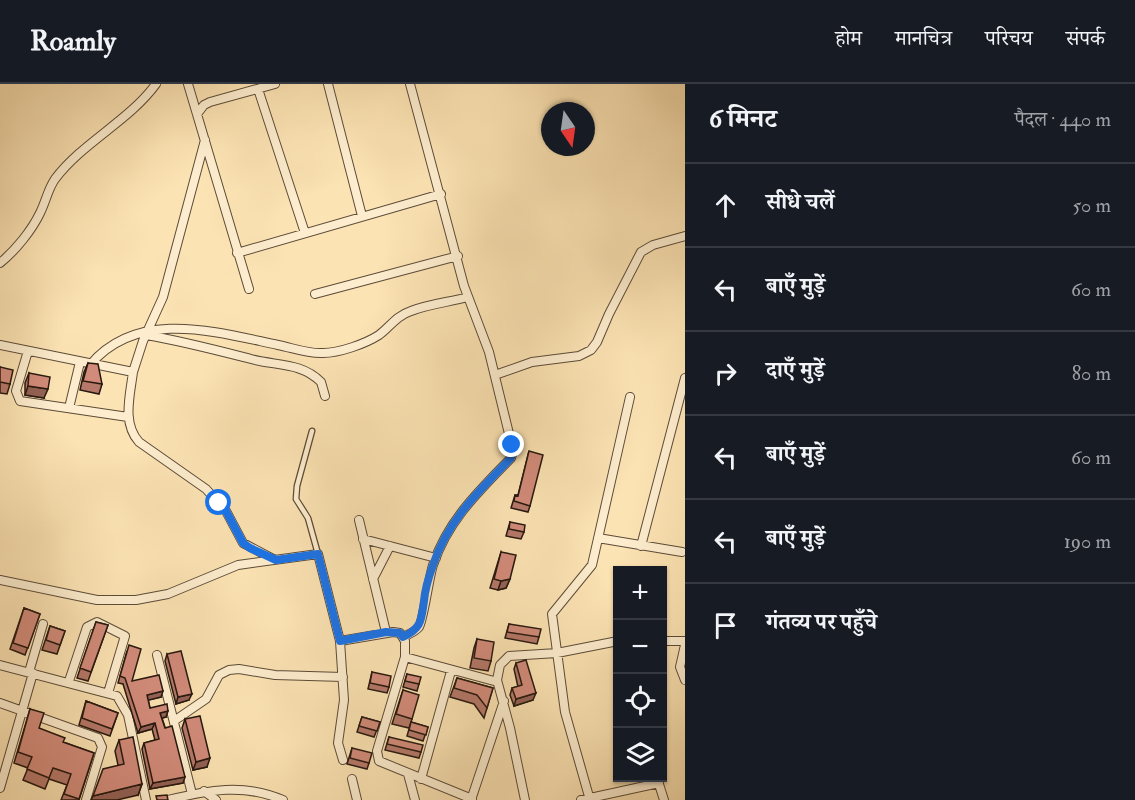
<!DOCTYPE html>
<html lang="hi">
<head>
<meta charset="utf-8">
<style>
	:root { --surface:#171b24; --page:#242831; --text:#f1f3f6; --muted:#9ea1a6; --line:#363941 }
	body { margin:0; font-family:"IM FELL Double Pica","Noto Serif Devanagari",serif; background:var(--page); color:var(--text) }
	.controls { position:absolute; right:18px; bottom:18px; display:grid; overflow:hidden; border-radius:0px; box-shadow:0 2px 4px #0004 }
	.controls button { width:54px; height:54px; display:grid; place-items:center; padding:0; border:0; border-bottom:2px solid var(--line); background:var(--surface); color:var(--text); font:30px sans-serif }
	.compass { position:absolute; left:541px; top:18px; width:54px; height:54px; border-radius:50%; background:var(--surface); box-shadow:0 2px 4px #0004; rotate:167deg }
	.stop { position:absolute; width:18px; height:18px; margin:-14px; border:4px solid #1a73e8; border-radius:50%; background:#fff }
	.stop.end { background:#1a73e8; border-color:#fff; box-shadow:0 2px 6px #0008 }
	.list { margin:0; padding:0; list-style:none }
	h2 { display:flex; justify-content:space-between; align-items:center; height:78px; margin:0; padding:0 24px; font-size:26px }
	h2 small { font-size:20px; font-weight:400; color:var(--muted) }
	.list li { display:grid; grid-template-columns:39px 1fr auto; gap:18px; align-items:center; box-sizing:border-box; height:84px; padding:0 24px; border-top:2px solid var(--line) }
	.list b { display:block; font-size:22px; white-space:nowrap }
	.list em { font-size:20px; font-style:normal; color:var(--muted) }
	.icon { flex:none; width:33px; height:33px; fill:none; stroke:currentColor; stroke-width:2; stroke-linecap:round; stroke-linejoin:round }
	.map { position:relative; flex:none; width:685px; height:716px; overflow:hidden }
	header { display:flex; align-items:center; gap:36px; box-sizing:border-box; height:84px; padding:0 30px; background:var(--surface); border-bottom:2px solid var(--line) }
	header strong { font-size:28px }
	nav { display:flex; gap:33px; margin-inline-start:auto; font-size:21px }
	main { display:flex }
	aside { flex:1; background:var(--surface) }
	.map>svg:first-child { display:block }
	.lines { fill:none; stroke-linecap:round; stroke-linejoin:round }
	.lane-casing { stroke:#5c4b38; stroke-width:7 }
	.street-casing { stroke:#5c4b38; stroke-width:10 }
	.lane { stroke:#fdedce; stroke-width:4.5 }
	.street { stroke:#fdedce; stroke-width:8 }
	.wall { fill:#b57869; stroke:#27180f; stroke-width:1.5 }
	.shaded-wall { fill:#936155; stroke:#27180f; stroke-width:1.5 }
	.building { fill:#d28b7a; stroke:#27180f; stroke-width:1.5 }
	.route { stroke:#1a73e8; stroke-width:8 }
</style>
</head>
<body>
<header>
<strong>Roamly</strong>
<nav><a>होम</a><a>मानचित्र</a><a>परिचय</a><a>संपर्क</a></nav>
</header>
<main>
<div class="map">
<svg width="685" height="716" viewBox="0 0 685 716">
	<rect width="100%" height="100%" fill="#fce3b3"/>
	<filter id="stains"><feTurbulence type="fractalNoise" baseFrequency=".00333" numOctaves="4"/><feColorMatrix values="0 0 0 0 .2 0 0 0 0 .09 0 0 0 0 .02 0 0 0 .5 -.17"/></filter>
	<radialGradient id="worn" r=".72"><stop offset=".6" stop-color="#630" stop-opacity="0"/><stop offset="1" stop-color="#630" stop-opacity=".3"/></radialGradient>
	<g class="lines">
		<g class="lane-casing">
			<path id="lane" d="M312,347L297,402L296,415L308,434L318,470"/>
		</g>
		<g class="street-casing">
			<path id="street" d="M188,0L249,205
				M328,0L362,132
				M258,5L305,149
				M197,30L204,21L210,18L275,0
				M237,169L441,110
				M0,179C15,167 32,146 40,129C46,117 48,105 55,95C83,58 129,37 156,0
				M315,210L458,172
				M146,251C182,257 216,266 251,275C276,282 301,278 321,298L325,312
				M0,261L133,288C130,312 122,339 139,358L206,405L226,427L243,459L275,476
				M28,267L16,307L20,317L128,333
				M90,281C138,224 216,248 278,261C293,264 308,270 323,269C339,269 365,260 379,251C390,243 396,232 411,227C429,220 450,218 468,213
				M133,288L143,257L163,213L205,56
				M495,291L532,278L579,272L591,266L597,258L609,230L641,168L653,161L685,152
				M69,324L80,278
				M359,436L386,548
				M598,454L682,468
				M363,455L436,474
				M641,462L685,294
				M373,495L390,462
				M0,496L97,516H136L168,510L238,481L318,470L340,557L393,548L400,549L405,557V573L377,667L379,677L472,715
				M403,553C409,550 415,548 419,543C423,538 429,493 433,481C448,436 479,407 511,374L513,366L489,268L464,202L410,0
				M340,557L344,616L338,659L343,676
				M662,557H685
				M685,561L680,583L685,596
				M157,571L192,710
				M405,573L494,597L497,596L500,581L509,572L557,569L618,557
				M0,581L117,612L128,631L146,716
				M29,588L43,540
				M497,596L510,644L525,716
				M69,597L87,543L97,538L125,552L108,609
				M0,619L98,654L102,663L86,716
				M174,637L206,615L219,591L229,586L239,585L275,591L343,593
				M408,690L415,716
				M657,694L664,716
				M352,695L357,716
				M421,695L451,587
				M0,704L33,589
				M204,707L216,716
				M168,716C208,706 244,699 283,716
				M471,716L504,617
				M581,716L659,699
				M590,716L565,628L552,530L592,481L630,313"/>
		</g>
		<use href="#lane" class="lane"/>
		<use href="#street" class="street"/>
	</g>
	<path class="wall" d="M88,279L102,300L99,310L80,306L84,288Z
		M0,283L10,300L7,310L0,309Z
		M29,289L44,314L25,311V299Z
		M529,367L530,422L528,428L511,424L515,411H518Z
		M510,438L524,448L521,455L506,452Z
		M501,468L510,495L506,504L498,506L490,504Z
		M24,524L40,530L25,571L10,565Z
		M96,538L108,541L88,597L77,594Z
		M509,540L539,553L537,560L505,554Z
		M50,542L65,547L57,570L42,566Z
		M477,555L491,577L488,587L470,584L474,564Z
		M127,567L132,597L161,613L148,616L150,624L166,633L162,634L183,699L150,705L142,665L144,659L155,656L152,645L138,649L123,600L118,599Z
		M167,570L189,616L176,620L165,577Z
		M516,579L533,616L514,622L510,611L512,604L518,603L514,585Z
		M372,588L389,603L387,609L368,605Z
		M407,590L419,600L417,607L403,603Z
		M457,594L493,604L484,634L474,620L450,613Z
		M403,606L412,635L409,644L392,640Z
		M86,617L118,629L110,652L79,641Z
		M30,625L39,644L63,658L94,669L79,716H61L67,701L49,695L45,705L23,696L28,684L14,679Z
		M362,633L380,638L374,653L357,648Z
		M185,635L207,683L193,686L182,644Z
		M411,638L428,643L423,657L407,652Z
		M389,653L421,668L419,674L385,666Z
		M119,656L142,700L138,711L118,681L115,667Z
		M352,664L369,679L367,685L347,680Z"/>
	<path class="shaded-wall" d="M28,302L48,305L44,314L25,311Z
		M510,495L506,504L498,506L501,497Z
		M163,607L161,613L145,617L147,611Z
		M536,609L533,616L514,622L516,615Z
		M192,610L189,616L176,620L178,613Z
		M168,627L166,633L158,635L160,629Z
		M155,639L152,645L138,649L141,643Z
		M210,674L207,683L193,686L196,678Z
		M185,693L183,699L150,705L153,699Z
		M142,700L138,711L117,716H91L93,712Z"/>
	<path class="building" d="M88,279L98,280L102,300L83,297Z
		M0,283L13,286L10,300L0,298Z
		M29,289L50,293L48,305L28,302Z
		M529,367L543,371L530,422L514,417L515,411L518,412Z
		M510,438L525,441L524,448L509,445Z
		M501,468L516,471L510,495L501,497L494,495Z
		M24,524L40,530L28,564L13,559Z
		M96,538L108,541L91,588L80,584Z
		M509,540L541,545L539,553L507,548Z
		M50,542L65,547L60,561L46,556Z
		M477,555L494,558L491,577L474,574Z
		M129,561L141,565L132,597L159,591L163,607L147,611L150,624L167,620L168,627L160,629L165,644L172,642L185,693L153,699L144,659L159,655L155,639L141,643L125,594L120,592Z
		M181,567L192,610L178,613L167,570Z
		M526,576L536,609L516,615L512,604L522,601L516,579Z
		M372,588L391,592L389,603L370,599Z
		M407,590L421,593L419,600L405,597Z
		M457,594L493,604L487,624L477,611L454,604Z
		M403,606L419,611L412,635L396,630Z
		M86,617L118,629L112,645L82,634Z
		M30,625L44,629L39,644L65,654L63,658L94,669L79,715L64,710L71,690L53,684L49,694L27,685L32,673L18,668Z
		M200,632L210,674L196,678L185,635Z
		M362,633L380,638L377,647L359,642Z
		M411,638L428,643L426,651L409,646Z
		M133,653L142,700L93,712L103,685L124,680L119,656Z
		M389,653L423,661L421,668L387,660Z
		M352,664L372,669L369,679L350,674Z
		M167,711L168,716H157L156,712Z"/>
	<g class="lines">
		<path class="route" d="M219,419L226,427L243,459L250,464L276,476L318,470L340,557L386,548L400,549L403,553C422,544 421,536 424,517C425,505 429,492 433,481C448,436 479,407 511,374L512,361"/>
	</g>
	<rect width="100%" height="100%" filter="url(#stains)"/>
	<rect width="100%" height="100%" fill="url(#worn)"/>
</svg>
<div class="controls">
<button>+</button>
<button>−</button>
<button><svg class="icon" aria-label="locate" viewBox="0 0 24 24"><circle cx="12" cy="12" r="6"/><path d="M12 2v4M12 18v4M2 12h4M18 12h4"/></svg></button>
<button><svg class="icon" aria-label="layers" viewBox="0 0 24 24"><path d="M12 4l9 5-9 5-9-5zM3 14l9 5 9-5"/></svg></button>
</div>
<svg class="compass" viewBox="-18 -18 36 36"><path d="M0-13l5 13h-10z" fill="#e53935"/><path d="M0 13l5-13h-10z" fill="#9ea1a6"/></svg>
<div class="stop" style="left:219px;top:419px"></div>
<div class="stop end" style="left:512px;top:361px"></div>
</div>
<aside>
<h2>6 मिनट<small>पैदल · 440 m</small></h2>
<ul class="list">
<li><svg class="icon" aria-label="ahead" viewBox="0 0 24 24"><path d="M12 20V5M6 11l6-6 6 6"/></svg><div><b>सीधे चलें</b></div><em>50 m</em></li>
<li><svg class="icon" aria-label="left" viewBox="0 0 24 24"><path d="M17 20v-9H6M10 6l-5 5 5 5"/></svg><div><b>बाएँ मुड़ें</b></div><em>60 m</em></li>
<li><svg class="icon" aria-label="right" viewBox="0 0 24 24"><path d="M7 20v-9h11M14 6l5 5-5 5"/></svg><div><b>दाएँ मुड़ें</b></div><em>80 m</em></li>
<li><svg class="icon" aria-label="left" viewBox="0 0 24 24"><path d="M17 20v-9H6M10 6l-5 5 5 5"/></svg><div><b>बाएँ मुड़ें</b></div><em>60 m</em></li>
<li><svg class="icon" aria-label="left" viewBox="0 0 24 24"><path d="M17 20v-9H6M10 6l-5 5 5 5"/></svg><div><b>बाएँ मुड़ें</b></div><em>190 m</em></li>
<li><svg class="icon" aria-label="arrive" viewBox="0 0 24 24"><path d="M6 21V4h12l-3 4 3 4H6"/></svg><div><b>गंतव्य पर पहुँचे</b></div></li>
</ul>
</aside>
</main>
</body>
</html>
